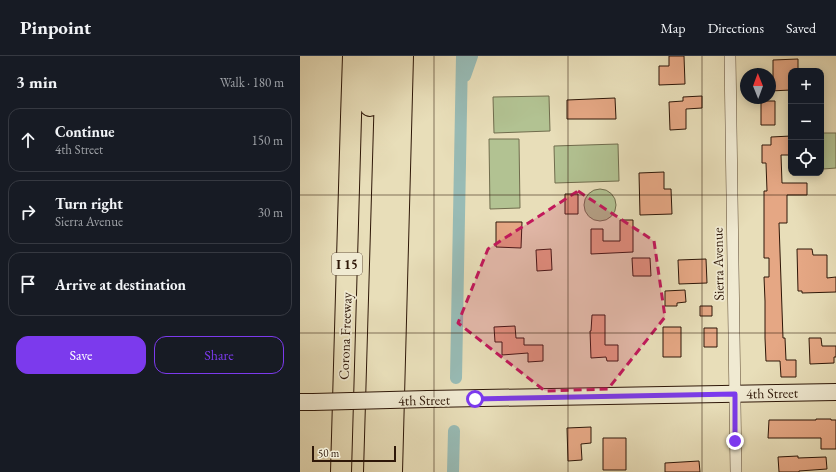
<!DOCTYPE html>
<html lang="en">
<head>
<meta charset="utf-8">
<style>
	:root { --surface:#171b24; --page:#242831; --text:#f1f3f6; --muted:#9ea1a6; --line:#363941; --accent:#7c3aed }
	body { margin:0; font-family:"EB Garamond",serif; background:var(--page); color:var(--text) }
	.controls { position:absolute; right:12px; top:12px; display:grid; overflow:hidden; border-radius:8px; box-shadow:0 2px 10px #0003 }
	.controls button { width:36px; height:36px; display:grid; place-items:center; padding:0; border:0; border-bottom:1px solid var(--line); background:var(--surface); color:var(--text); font:20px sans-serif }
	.compass { position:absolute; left:440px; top:12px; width:36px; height:36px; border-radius:50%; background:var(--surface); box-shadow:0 2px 10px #0003; rotate:359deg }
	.scale { position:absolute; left:12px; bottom:10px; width:84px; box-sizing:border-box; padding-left:4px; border:2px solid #2e1708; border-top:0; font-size:11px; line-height:14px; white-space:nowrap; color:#2e1708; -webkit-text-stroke:3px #f0ead2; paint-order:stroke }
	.stop { position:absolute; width:12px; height:12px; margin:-9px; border:3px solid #7c3aed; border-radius:50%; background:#fff }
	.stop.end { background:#7c3aed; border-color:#fff; box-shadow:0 1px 4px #0008 }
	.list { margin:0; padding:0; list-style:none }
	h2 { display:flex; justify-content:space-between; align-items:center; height:52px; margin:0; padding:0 16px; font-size:17px }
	h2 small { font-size:13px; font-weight:400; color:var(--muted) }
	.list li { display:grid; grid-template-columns:26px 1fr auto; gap:12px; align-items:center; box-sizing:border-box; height:64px; margin:0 8px 8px; padding:0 8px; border:1px solid var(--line); border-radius:12px }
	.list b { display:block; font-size:15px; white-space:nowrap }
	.list p { margin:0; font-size:13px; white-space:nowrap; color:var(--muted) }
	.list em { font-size:13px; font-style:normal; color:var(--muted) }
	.actions { display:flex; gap:8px; padding:12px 16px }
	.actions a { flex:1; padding:9px 0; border:1px solid var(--accent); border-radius:12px; text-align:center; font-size:14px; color:var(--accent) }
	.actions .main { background:var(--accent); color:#fff }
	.icon { flex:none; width:22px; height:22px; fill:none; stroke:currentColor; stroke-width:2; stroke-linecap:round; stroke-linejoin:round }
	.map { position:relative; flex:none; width:536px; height:416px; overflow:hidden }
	header { display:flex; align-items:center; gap:24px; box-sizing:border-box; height:56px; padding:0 20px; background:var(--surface); border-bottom:1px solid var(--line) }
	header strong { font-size:19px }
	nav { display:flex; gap:22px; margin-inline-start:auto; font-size:14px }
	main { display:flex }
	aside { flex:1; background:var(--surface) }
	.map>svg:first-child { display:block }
	.green { fill:#b2c292; stroke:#706c4d }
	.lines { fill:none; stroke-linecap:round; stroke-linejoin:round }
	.canal { stroke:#98bbb5; stroke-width:12 }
	.building { fill:#e5a784; stroke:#2e1708 }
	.street-casing { stroke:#5c4934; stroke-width:12 }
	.secondary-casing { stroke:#2e1708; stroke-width:18 }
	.highway-casing { stroke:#2e1708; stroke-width:22 }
	.street { stroke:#f0ead2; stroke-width:11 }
	.secondary { stroke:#f0ead2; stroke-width:16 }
	.highway { stroke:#e8deb9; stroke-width:20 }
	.secondary-bridge-casing { stroke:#2e1708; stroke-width:18; stroke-linecap:butt }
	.secondary-bridge { stroke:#f0ead2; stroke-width:16 }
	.route { stroke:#7c3aed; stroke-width:5 }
	.marked { fill:#c2185b; fill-opacity:0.2; stroke:#c2185b; stroke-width:3; stroke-dasharray:8 5; stroke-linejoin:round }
	.grid { fill:none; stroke:#2e1708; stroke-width:1; stroke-opacity:0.55 }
	.labels { text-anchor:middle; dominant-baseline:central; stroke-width:3.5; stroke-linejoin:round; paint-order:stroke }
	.shield { fill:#f0ead2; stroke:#685645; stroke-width:1 }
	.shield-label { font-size:13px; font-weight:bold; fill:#2e1708 }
	.street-label { font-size:14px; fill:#2e1708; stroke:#f0ead2 }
</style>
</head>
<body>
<header>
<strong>Pinpoint</strong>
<nav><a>Map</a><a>Directions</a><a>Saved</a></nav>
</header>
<main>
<aside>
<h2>3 min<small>Walk · 180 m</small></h2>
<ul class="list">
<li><svg class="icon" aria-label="ahead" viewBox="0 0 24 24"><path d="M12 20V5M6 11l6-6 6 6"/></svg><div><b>Continue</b><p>4th Street</p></div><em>150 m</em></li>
<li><svg class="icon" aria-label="right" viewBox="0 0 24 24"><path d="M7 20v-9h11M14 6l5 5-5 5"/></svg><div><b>Turn right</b><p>Sierra Avenue</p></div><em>30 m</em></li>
<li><svg class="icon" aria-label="arrive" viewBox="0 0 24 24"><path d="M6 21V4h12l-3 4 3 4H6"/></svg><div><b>Arrive at destination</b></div></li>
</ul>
<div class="actions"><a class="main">Save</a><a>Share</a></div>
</aside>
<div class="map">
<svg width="536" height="416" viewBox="0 0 536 416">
	<rect width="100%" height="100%" fill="#e8deb9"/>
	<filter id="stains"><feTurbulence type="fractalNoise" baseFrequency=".005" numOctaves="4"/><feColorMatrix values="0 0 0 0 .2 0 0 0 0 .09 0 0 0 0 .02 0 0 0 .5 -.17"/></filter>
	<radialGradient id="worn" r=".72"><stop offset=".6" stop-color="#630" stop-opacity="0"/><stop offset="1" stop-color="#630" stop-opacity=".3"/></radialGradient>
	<path class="green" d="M249,40L250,75L194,77L193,41Z
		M522,77H536V112L523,113Z
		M189,83H219L220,152L190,153Z
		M318,88L319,125L255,127L254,90Z
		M284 149a16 16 0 1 1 32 0a16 16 0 1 1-32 0Z"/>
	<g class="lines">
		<path class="canal" d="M165,20L172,0
			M156,322L162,0
			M153,416L154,375"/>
	</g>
	<path class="building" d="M369,0H384L385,28L359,29V10H369Z
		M498,3V13H494V15H491V34L470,35V24H473V4Z
		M402,40V52L386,53V73L370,74L369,46L383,45V41Z
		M315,42L316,63H267V44Z
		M461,45H475V69H461Z
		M491,80V99H481L482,127H507V139H487V167H479L483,282H485L486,304H496V321H481L480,305H466L465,282V245L464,221H469V202H464V135H467L466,107H462V89H471V81Z
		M364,116V133H371L372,158L340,159L339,117Z
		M265,138H278V158H265Z
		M320,164H333V196L291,198V173H303V185H320Z
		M196,166H222L221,192L196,191Z
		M251,193L252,214L237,215L236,194Z
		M497,193H512L513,199H527V222L536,221V236L502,237V235H498Z
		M332,202H350L351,220H333Z
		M406,203L407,227L379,228L378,204Z
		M385,234L386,246L377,247V250H365V235Z
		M400,250H412V260H400Z
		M292,259H305V289H318V305H307L306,301L291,302L290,275H291Z
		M215,270L216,282H224V289H243V305L228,306V297L202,299V286H195L194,271Z
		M363,271H381V301H363Z
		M404,272H417V291H404Z
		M509,282H521L522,290H536V301H534V307L510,308Z
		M516,363H531V364H536V393H521V382H468L469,364H516Z
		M291,371V387L281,388L282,404L268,405L267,372Z
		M303,382H326V414H303Z
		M498,400V402L526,401L527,413L499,415V416H479L478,401Z
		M399,405L400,416H365V407Z"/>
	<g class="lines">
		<g class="street-casing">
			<path id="street" d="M430,0L436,416"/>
		</g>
		<g class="secondary-casing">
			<path id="secondary" d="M128,343L536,336
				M0,346H13"/>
		</g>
		<g class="highway-casing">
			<path id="highway" d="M70,50L71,0
				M41,416L51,61L53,0
				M74,416L86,0
				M92,416L103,0"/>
		</g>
		<use href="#street" class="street"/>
		<use href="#secondary" class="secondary"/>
		<use href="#highway" class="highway"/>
		<g class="secondary-bridge-casing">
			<path id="secondary-bridge" d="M13,346L128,343"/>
		</g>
		<use href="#secondary-bridge" class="secondary-bridge"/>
	</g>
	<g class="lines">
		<path class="route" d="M175,343L435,338V385"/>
	</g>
	<path class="marked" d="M278,135L354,185L365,261L308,333L245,335L158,267L188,193Z"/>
	<path class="grid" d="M134,0V416M268,0V416M402,0V416M0,139H536M0,277H536"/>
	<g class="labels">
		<rect class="shield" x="32" y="197" width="30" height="22" rx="3"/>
		<g class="shield-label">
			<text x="47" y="208">I 15</text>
		</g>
		<g class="street-label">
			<text transform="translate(418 208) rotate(-91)">Sierra Avenue</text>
			<text transform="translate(45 280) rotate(-88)">Corona Freeway</text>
			<text transform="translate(472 337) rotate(-1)">4th Street</text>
			<text transform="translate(124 344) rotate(-1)">4th Street</text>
		</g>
	</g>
	<rect width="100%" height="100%" filter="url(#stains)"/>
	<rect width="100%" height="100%" fill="url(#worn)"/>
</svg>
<div class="controls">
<button>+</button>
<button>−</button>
<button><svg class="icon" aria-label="locate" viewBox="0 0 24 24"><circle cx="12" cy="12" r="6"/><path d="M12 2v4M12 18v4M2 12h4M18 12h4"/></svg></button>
</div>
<svg class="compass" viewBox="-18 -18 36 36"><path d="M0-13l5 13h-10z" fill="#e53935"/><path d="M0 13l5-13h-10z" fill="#9ea1a6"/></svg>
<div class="scale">50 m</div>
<div class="stop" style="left:175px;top:343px"></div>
<div class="stop end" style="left:435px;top:385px"></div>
</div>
</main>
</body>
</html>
